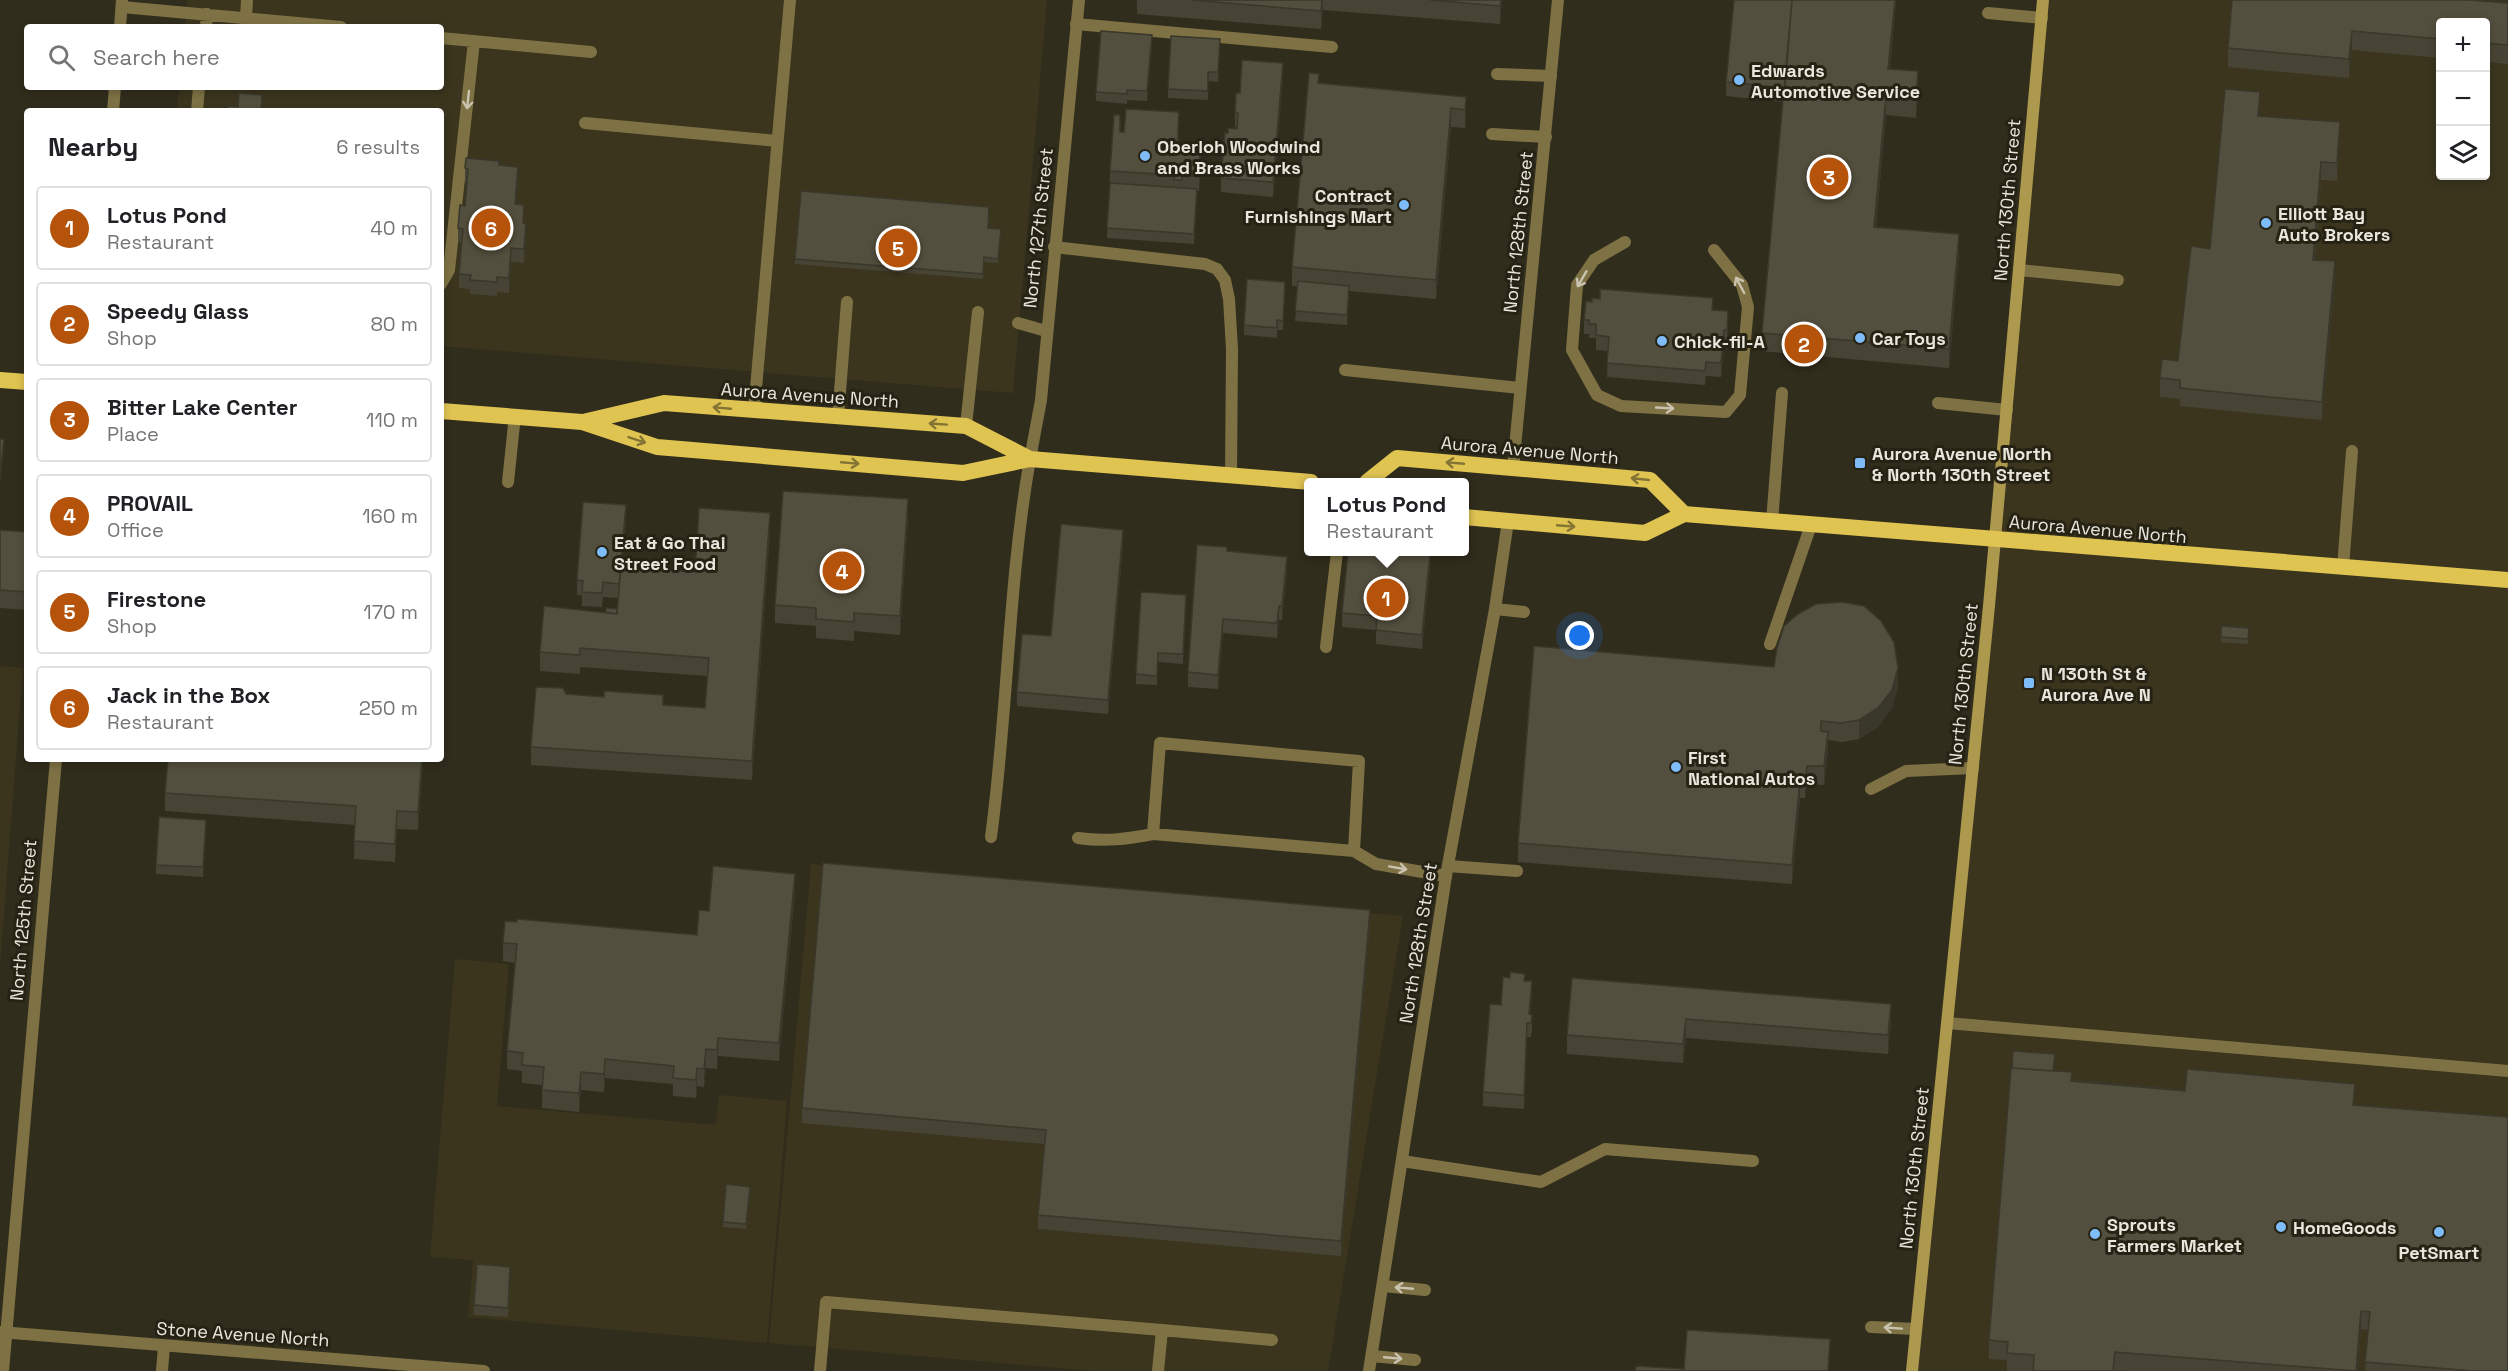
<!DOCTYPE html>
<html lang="en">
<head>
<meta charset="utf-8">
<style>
	:root { --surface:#fff; --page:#f2f2f2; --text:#202124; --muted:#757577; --line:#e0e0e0; --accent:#b45309 }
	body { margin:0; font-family:"Space Grotesk",sans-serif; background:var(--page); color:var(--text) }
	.controls { position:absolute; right:18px; top:18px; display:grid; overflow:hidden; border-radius:6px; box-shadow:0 3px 9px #0003 }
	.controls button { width:54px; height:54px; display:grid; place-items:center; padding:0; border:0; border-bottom:2px solid var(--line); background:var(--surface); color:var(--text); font:30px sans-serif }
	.you { position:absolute; left:1580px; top:636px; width:21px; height:21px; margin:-15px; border:4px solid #fff; border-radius:50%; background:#1a73e8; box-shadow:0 0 0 9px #1a73e833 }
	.badge { display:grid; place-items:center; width:39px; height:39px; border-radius:50%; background:var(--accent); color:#fff; font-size:20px; font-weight:700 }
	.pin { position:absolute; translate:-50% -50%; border:3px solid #fff; box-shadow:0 2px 6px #0006 }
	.popup { position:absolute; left:1304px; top:478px; width:165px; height:78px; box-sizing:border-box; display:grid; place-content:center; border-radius:6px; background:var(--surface); filter:drop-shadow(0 2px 4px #0005); font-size:20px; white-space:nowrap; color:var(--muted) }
	.popup b { font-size:22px; color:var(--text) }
	.popup::after { content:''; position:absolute; left:50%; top:100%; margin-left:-12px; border:12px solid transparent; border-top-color:var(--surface) }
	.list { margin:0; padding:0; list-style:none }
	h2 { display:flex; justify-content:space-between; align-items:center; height:78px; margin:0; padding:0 24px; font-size:26px }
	h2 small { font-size:20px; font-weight:400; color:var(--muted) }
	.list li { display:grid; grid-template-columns:39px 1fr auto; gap:18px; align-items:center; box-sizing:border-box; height:84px; margin:0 12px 12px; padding:0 12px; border:2px solid var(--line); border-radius:6px }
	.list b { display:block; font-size:22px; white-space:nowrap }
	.list p { margin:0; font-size:20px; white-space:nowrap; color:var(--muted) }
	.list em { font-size:20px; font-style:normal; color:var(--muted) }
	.icon { flex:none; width:33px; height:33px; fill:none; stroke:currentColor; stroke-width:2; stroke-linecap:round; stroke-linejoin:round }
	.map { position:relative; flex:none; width:2508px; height:1371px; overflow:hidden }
	.search { position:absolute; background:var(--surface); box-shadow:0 3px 9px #0003; left:24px; top:24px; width:420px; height:66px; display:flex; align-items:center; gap:15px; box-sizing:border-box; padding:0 21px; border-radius:6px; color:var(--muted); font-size:22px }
	.panel { position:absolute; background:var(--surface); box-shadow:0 3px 9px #0003; left:24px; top:108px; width:420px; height:654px; border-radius:6px }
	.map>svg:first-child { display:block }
	.built { fill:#3b351e; fill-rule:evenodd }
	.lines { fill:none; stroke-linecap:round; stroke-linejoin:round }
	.service { stroke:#7e7245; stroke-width:12 }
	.minor { stroke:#7e7245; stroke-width:12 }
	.tertiary { stroke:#7e7245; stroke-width:12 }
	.secondary { stroke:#ad994d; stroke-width:12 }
	.trunk { stroke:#e0c452; stroke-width:16 }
	.wall { fill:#474435 }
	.shaded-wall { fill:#3a372b }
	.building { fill:#534f3e; stroke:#3a372b; stroke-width:1.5 }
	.oneway { stroke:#c9c3af }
	.oneway2 { stroke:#847433 }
	.poi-dot { fill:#7fbdfa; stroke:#272314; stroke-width:2 }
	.labels { text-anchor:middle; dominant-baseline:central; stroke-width:6; stroke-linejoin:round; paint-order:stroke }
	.poi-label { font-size:18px; font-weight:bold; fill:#e9e6dd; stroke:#272314; text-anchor:start }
	.street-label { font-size:18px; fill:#e9e6dd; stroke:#272314 }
</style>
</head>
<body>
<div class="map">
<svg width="2508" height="1371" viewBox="0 0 2508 1371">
	<rect width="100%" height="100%" fill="#312d1d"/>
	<path class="built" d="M187,0H1047L1013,393L441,346V111H177L179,87H441V27H185Z
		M2044,0H2508V1371H1912ZM2440,22H2486V176H2440Z
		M0,666L23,668L0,965Z
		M811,864L1403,916L1328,1371H1094L769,1343Z
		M455,959L509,964L497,1106L716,1125L719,1095L787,1101L767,1343L468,1317L473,1260L430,1257Z"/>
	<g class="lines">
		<path class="service" d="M122,7L341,27
			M1988,13L2042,18
			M246,18L247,0
			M1076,24L1332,47
			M206,27L207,14
			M441,38L591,52
			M1497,74L1551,76
			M197,111L199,87
			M585,123L777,141
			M1492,134L1546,137
			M1625,242L1594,260L1577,285L1572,350L1597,395L1621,406L1726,412L1740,395L1748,307L1742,285L1714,250
			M1054,247L1205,264L1217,269L1225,280L1229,299L1232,349L1231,476
			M2019,270L2118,280
			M441,284L449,270L474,41
			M1018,323L1046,331
			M1345,370L1520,388
			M1938,403L2007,410
			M754,411L790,0
			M838,417L847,302
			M966,426L978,312
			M508,482L515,415
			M1772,522L1782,393
			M2343,567L2352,451
			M1495,609L1524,612
			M1770,644L1811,525
			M1326,647L1337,552
			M1871,789L1906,771L1973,768
			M991,837C1008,711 1008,584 1030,459
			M1078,838C1105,842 1127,839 1153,834
			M1354,851L1359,761L1160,743L1153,834L1354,851L1376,864L1446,876
			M1448,866L1517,871
			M1947,1023L2508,1071
			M1402,1161L1541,1182L1605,1149L1753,1161
			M1383,1286L1425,1290
			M1871,1327L1916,1329
			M1162,1330L1272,1340
			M1372,1356L1415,1360
			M162,1371L164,1346
			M820,1371L826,1302L1162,1330L1158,1371"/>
		<path class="minor" d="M1030,459L1041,400L1079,0
			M1513,468L1558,0
			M0,1332L484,1371
			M1369,1371L1446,876L1495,609L1508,521"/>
		<path class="tertiary" d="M120,27L122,0
			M113,111L115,87
			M3,1371L56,759"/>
		<path class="secondary" d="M1912,1371L1989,606L2043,0"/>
		<path class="trunk" d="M0,380L27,382
			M441,411L582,422L657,447L963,473L1030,459L1311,482
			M583,422L664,403L966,426L1030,459
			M1367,482L1397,458L1650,480L1684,514
			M1464,517L1645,533L1684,514L2508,580"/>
	</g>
	<path class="wall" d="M1137,0H1502L1500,24L1323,10L1321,29L1137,14Z
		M1896,0L1890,69L1918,90L1916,118L1886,115L1876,227L1959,252L1949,368L1762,351V333L1783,102L1726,96V82Z
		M2508,3V64L2486,62V22H2440V58L2352,50L2349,78L2228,67V48Z
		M1152,45L1147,101L1127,100V104L1096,101V92Z
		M1220,48L1218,82L1208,81V100L1168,98V89Z
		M1283,77L1273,197L1221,192V178L1228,133L1237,129V127H1235V113L1240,93Z
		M1319,83L1466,97L1465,128L1451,127L1436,299L1349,291L1347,325L1295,321L1298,286H1292V267Z
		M2260,110L2259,116L2340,140L2337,181L2321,180L2315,260L2335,280L2322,420L2180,406V399L2160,397V378L2178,361L2210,249Z
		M1179,126L1178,153L1200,168L1199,191H1197L1194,244L1107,238L1110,171L1120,132Z
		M499,165L518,181L516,204L524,223L526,237L524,263L511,262L509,293L497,292V296L470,294V289L459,288V274L462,243L458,242V228L465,206L467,183H465V168Z
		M988,228L1001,234L998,263L984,262L983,279L795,264V259Z
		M1285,291L1283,330H1277V338L1244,335V325Z
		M1713,310L1728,326L1727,345L1724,344L1721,377L1706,376L1705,385L1607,377L1608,351L1596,350V338H1589V334H1584V320Z
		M908,518L900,635L854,631V641L816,638V626L775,623V605Z
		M626,520L622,567L695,572L770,532L752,780L531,765V747L566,694L663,705L705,708L708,676L580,667V674L540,671V652L606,612L617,609L618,598L603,597L602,607L582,606V595H577V580Z
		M0,530L27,532V610L0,608Z
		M1123,544L1108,714L1017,706V692L1051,636Z
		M1227,551L1287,571L1282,620H1279L1277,638L1223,633L1218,689L1188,687V672Z
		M1430,568L1422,649L1376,644V630L1342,627V613Z
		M1186,605L1183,664L1158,662L1157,685L1136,684V674Z
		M2221,626L2249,628L2248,644L2221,642Z
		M1898,687L1892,708L1878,727L1859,739L1842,742L1828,740V751L1824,785L1807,784L1805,798H1800L1792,884L1518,862V843Z
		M168,759H423L418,830L397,829L395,862L354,859L355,825L165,811V793Z
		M206,829L203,877L156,874V865Z
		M795,892L779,1061L718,1056L717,1069L706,1068L704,1087L697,1086L696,1098L673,1096V1084L605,1078L604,1092L581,1090L579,1112L542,1108V1085L522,1083V1071L507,1069V1051L515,963L503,961V943L697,935L709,911Z
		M1370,925L1341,1256L1038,1229V1215L1045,1144L802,1123V1108Z
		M1572,978L1891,1022L1888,1054L1686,1038L1683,1063L1567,1054V1035Z
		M1525,981L1532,995L1530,1015H1532V1029L1531,1037H1527L1524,1109L1483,1106V1092L1501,1005Z
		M2054,1071L2072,1080L2355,1105L2508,1371H2365L2368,1330L2361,1329L2358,1371H2126L2115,1370V1371H2007V1360L1989,1359V1340Z
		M750,1187L746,1229L723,1227V1222Z
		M510,1276L508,1317L474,1315V1305Z"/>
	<path class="shaded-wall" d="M1322,0L1323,10L1321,29V11Z
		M1501,0H1502L1500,24V6Z
		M1895,0H1896L1888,87V69Z
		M2352,31V50L2349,78V59Z
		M1152,35V45L1147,101V91Z
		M1283,63V77L1273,197V182Z
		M1918,71V90L1916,118V99Z
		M2260,92V110L2258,134V116Z
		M1886,96V115L1874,246V227Z
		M1466,97V115L1465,128V110Z
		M1451,108V127L1436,299V280Z
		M2340,122V140L2337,181V163Z
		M1200,154V168L1199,191V177Z
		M2321,162V180L2313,278V260Z
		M518,167V181L515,218V204Z
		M526,223V237L524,263V249Z
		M1959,234V252L1949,368V349Z
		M511,248V262L509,293V278Z
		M2335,261V280L2322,420V402Z
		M1349,286V296L1347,325V315Z
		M1724,330V344L1721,377V363Z
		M4,439V449L0,485V476Z
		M908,499V518L900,635V616Z
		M626,505V520L619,598V584Z
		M770,513V532L752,780V761Z
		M1123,530V544L1108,714V700Z
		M1430,554V568L1422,649V635Z
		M1287,557V571L1282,620V606Z
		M1279,606V620L1277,638V623Z
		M1223,619V633L1218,689V675Z
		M1898,668V687L1892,708L1878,727L1859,739V720Z
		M1828,732V751L1824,785V766Z
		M422,759H423L418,830V812Z
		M1807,766V784L1805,798V780Z
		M1800,779V798L1792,884V865Z
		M397,811V829L395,862V844Z
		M795,874V892L779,1061V1043Z
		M1370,910V925L1341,1256V1241Z
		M1532,981V995L1529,1023V1014Z
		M1891,1004V1022L1888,1054V1035Z
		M1686,1019V1038L1683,1063V1044Z
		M1527,1023V1037L1524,1109V1095Z
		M718,1038V1056L717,1069V1050Z
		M706,1049V1068L704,1087V1069Z
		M605,1059V1078L604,1092V1074Z
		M697,1068V1086L696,1098V1080Z
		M581,1072V1090L579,1112V1093Z
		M2361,1311V1329L2358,1371H2356Z"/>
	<path class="building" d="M1192,0H1322L1321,11Z
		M1430,0H1501L1500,6Z
		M1734,0H1792L1785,88L1726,82Z
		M1792,0H1895L1888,69L1918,71L1916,99L1886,96L1874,227L1959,234L1949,349L1762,333Z
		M2232,0H2469L2508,3V45L2486,43V22H2440V39L2352,31L2349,59L2228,48Z
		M1101,31L1152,35L1147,91L1127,90V94L1096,92Z
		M1171,36L1220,39L1218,72H1208V91L1168,89Z
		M1242,60L1283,63L1273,182L1221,178L1225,133H1228V128L1237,129L1238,113H1235L1236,93H1240Z
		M1309,73L1319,74L1318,83L1466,97L1465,110L1451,108L1436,280L1292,267Z
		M2225,89L2260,92L2258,116L2340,122L2337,163L2321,162L2313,260L2335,261L2322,402L2180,388V380L2160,378L2162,359L2178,361L2191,246L2210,249Z
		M239,93L262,95L261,111H227L228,106L238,107Z
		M1126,109L1179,112L1177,153L1200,154L1199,177L1182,175V180H1174V175L1110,171L1114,115H1120V132H1124Z
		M466,158L499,161V165L518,167L515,204L524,205L523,223H526L524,249L511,248L509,278L497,277V282L470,280L471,275L459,274L463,229L458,228L460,205L465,206L468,169L465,168Z
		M1110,183L1197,189L1194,234L1107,228Z
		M801,191L989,207L988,228L1001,229L998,259L984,257L983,274L795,259Z
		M1247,279L1285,282L1283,321L1277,320V328L1244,325Z
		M1298,281L1349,286L1347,315L1295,311Z
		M1600,289L1713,298L1712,310L1728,311L1727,330H1724L1721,363L1706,362L1705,371L1607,363L1609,337L1596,335V324H1589V320H1584L1586,301L1592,302V298L1600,299Z
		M0,439H4L0,476Z
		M783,491L908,499L900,616L854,613V622L816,619V608L775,605Z
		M583,502L626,505L619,584L603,582L602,593L582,592L583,581L577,580Z
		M699,508L770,513L752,761L531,747L536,687L563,688L566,694L604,697V691L663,695V705L705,708L709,658L580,648V655L540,652L544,606L617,614L621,567L695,572Z
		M1061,524L1123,530L1108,700L1017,692L1022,634L1051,636Z
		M0,530L27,532V592L0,590Z
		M1197,545L1227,547V551L1287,557L1282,606H1279L1277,623L1223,619L1218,675L1188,672Z
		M1348,552H1404L1430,554L1422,635L1376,630L1377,616L1342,613Z
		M1141,592L1186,595L1183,654L1158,653L1157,676L1136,674Z
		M1842,602L1864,606L1881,621L1894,642L1898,668L1892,690L1878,708L1859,720L1842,723L1821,721V731L1828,732L1824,766H1807L1805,780L1800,779L1792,865L1518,843L1534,646L1774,667L1777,648L1784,626L1798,614L1816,604Z
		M606,608L617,609V614L606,612Z
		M2221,626L2249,628L2248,639L2221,637Z
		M168,759H422L418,812L397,811L395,844L354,841L356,806L165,793Z
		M159,817L206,820L203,867L156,865Z
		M823,863L1370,910L1341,1241L1038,1215L1046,1130L802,1108Z
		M713,866L795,874L779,1043L718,1038L717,1050L706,1049L704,1069L697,1068L696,1080L673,1078L674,1066L605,1059L604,1074L581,1072L579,1093L542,1090L544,1067L522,1065L523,1053L507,1051L517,944L503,943L505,921L517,922V919L697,935L699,910L709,911Z
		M1510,972L1525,974L1524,981H1532L1529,1014L1532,1015L1531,1023H1527L1524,1095L1483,1092L1490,1004L1501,1005L1503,977L1510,978Z
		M1572,978L1891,1004L1888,1035L1686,1019L1683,1044L1567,1035Z
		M2013,1051L2055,1054L2053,1071L2012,1068Z
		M2011,1068L2072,1072L2071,1081L2185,1091L2187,1069L2355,1084L2353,1105L2508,1117V1371H2473L2365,1362L2370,1312L2361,1311L2356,1371L2115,1352L2113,1371H2033L2034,1355L2007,1353L2008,1342L1989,1340Z
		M2072,1080L2185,1090V1091L2072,1081Z
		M726,1184L750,1187L746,1224L723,1222Z
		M477,1264L510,1267L508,1308L474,1305Z
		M1687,1330L1830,1339L1828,1371H1635L1636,1366L1684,1369Z"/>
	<defs><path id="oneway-shaft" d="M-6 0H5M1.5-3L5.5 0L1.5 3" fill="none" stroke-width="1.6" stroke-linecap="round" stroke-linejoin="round" transform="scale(1.5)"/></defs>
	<g class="oneway">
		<use href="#oneway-shaft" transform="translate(468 100) rotate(96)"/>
		<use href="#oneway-shaft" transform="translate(1582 279) rotate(120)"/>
		<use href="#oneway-shaft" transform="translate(1740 285) rotate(-118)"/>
		<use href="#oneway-shaft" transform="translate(1665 408) rotate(3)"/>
		<use href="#oneway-shaft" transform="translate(1398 868) rotate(10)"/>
		<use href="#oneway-shaft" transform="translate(1404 1288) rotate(-175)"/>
		<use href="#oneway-shaft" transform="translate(1893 1328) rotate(-176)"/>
		<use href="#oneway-shaft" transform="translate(1393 1358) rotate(5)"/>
	</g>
	<g class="oneway2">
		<use href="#oneway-shaft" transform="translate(722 408) rotate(-175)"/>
		<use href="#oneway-shaft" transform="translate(938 424) rotate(-176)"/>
		<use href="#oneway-shaft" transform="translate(637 440) rotate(18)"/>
		<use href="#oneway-shaft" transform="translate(850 463) rotate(5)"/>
		<use href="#oneway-shaft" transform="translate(1455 463) rotate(-175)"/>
		<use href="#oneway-shaft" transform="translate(1640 479) rotate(-174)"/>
		<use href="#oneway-shaft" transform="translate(1566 526) rotate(5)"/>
	</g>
	<g class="poi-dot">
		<circle cx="1739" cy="80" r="6"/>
		<circle cx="1145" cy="156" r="6"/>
		<circle cx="1404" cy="205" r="6"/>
		<circle cx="2266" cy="223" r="6"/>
		<circle cx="1860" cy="338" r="6"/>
		<circle cx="1662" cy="341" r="6"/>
		<rect x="1854" y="457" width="12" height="12" rx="3"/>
		<circle cx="602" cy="552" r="6"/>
		<rect x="2023" y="677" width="12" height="12" rx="3"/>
		<circle cx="1676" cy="767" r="6"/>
		<circle cx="2281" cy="1227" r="6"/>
		<circle cx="2439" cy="1232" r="6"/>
		<circle cx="2095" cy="1234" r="6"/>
	</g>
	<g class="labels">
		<g class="poi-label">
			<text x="1751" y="70">Edwards<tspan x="1751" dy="21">Automotive Service</tspan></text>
			<text x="1157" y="146">Oberloh Woodwind<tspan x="1157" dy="21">and Brass Works</tspan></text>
			<text x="1392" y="195" text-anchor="end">Contract<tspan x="1392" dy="21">Furnishings Mart</tspan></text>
			<text x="2278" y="213">Elliott Bay<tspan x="2278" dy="21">Auto Brokers</tspan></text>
			<text x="1872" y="338">Car Toys</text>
			<text x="1674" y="341">Chick-fil-A</text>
			<text x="1872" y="453">Aurora Avenue North<tspan x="1872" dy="21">&amp; North 130th Street</tspan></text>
			<text x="614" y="542">Eat &amp; Go Thai<tspan x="614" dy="21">Street Food</tspan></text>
			<text x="2041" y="673">N 130th St &amp;<tspan x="2041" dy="21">Aurora Ave N</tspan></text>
			<text x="1688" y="757">First<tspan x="1688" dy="21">National Autos</tspan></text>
			<text x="2107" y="1224">Sprouts<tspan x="2107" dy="21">Farmers Market</tspan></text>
			<text x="2293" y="1227">HomeGoods</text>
			<text x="2439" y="1252" text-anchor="middle">PetSmart</text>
		</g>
		<g class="street-label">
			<text transform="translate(2007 200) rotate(-85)">North 130th Street</text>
			<text transform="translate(1038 228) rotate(-84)">North 127th Street</text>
			<text transform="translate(1518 232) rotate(-84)">North 128th Street</text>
			<text transform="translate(810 395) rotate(4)">Aurora Avenue North</text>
			<text transform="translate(1530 450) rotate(5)">Aurora Avenue North</text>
			<text transform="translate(2098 529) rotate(5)">Aurora Avenue North</text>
			<text transform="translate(1963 684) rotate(-84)">North 130th Street</text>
			<text transform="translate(23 920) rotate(-85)">North 125th Street</text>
			<text transform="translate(1418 943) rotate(-81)">North 128th Street</text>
			<text transform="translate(1914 1168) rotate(-84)">North 130th Street</text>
			<text transform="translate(243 1334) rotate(4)">Stone Avenue North</text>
		</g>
	</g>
</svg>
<div class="controls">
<button>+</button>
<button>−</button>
<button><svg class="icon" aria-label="layers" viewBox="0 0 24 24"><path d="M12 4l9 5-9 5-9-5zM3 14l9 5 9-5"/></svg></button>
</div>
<div class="you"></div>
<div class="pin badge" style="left:1386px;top:598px">1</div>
<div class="popup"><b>Lotus Pond</b>Restaurant</div>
<div class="pin badge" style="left:1804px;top:344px">2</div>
<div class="pin badge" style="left:1829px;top:177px">3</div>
<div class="pin badge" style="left:842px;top:571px">4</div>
<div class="pin badge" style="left:898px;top:248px">5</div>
<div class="pin badge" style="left:491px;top:228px">6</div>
<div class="search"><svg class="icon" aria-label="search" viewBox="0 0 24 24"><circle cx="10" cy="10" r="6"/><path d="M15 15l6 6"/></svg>Search here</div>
<section class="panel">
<h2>Nearby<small>6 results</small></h2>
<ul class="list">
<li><span class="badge">1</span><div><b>Lotus Pond</b><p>Restaurant</p></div><em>40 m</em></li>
<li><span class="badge">2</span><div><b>Speedy Glass</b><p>Shop</p></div><em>80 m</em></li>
<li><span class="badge">3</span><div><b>Bitter Lake Center</b><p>Place</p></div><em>110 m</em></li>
<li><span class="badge">4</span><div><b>PROVAIL</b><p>Office</p></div><em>160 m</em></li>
<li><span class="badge">5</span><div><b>Firestone</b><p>Shop</p></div><em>170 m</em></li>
<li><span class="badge">6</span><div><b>Jack in the Box</b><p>Restaurant</p></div><em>250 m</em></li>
</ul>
</section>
</div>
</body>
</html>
